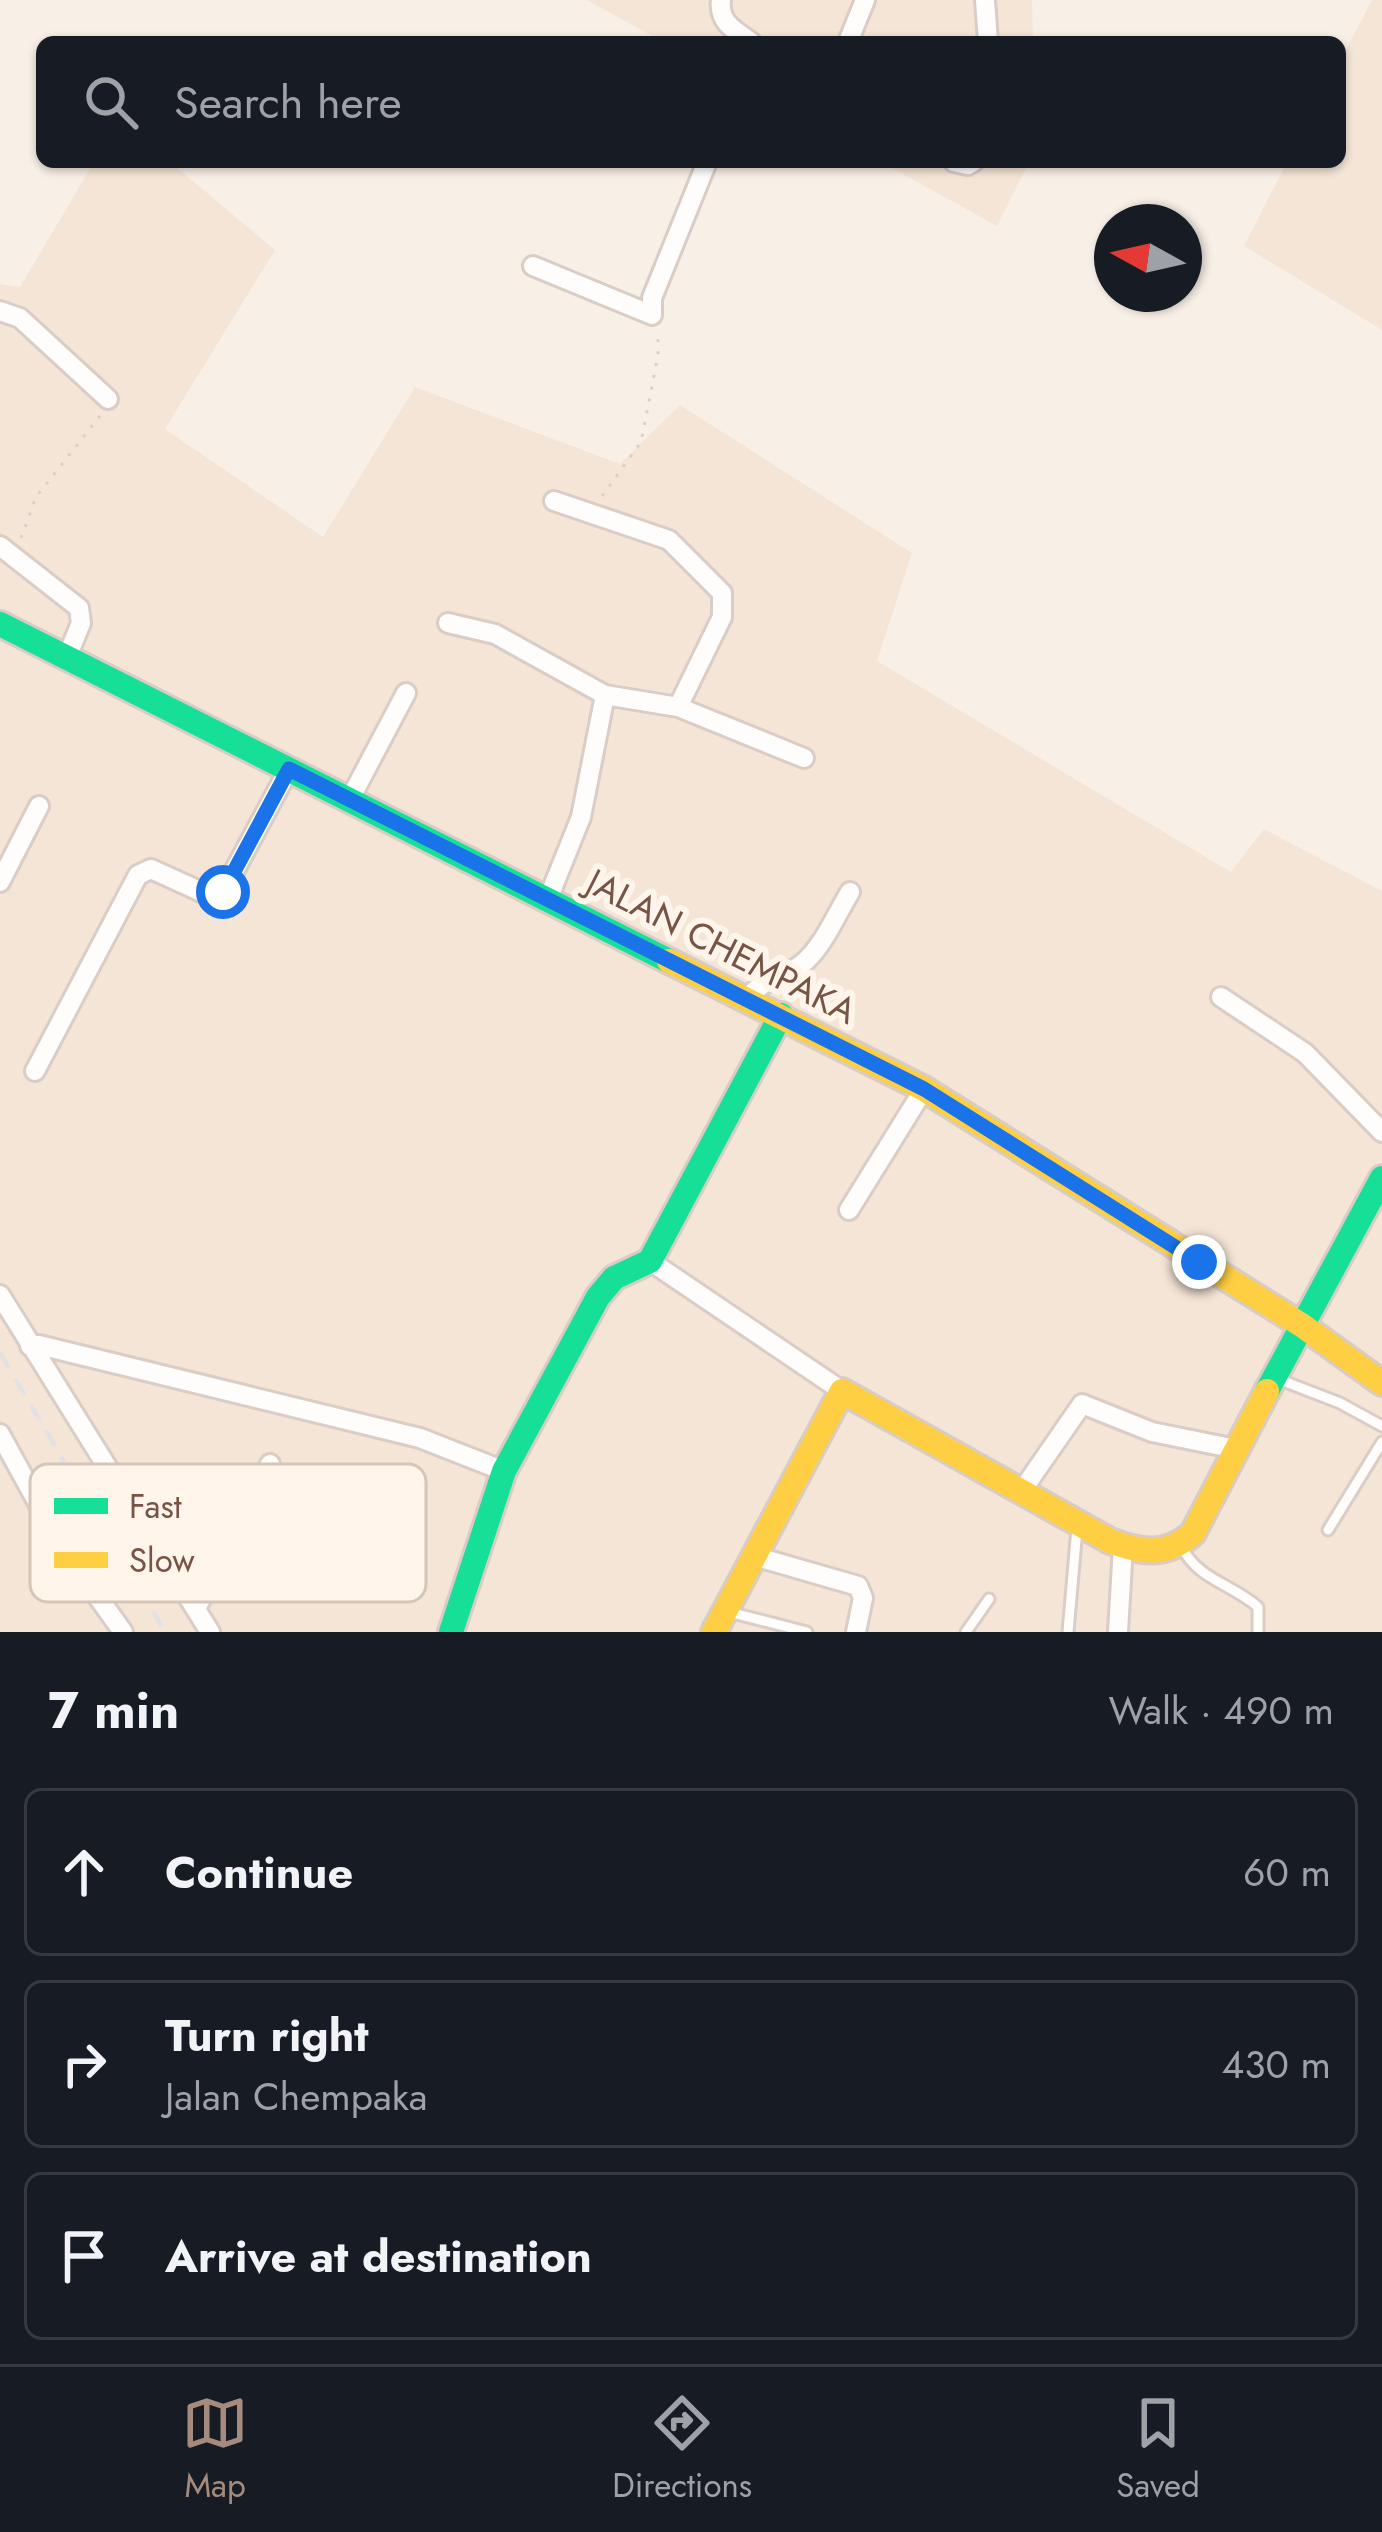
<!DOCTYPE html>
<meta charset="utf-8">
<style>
:root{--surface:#171b24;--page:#20242c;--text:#f1f3f6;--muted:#9ea1a6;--line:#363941;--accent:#a58b7e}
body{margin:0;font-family:Jost,sans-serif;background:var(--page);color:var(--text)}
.compass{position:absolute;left:1094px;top:204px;width:108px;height:108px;border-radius:50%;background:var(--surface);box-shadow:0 3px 9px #0004;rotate:278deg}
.stop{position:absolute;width:36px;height:36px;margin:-27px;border:9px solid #1a73e8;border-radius:50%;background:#fff}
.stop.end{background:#1a73e8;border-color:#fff;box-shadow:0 3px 12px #0008}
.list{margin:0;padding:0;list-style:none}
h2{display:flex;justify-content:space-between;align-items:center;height:156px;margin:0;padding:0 48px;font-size:51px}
h2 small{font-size:39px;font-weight:400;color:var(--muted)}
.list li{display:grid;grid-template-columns:78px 1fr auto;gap:36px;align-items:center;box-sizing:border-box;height:168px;margin:0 24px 24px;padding:0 24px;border:3px solid var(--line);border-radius:18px}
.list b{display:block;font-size:45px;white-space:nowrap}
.list p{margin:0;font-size:39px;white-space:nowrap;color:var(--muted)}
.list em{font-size:39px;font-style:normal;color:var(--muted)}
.icon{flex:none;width:66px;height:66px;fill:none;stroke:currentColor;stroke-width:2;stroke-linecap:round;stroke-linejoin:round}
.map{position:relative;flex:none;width:1382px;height:1632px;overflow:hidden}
.search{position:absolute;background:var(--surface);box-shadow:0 3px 9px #0004;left:36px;right:36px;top:36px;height:132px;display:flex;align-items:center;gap:30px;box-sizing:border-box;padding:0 42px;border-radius:18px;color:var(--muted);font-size:45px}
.sheet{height:732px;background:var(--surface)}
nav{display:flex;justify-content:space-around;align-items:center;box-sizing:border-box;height:168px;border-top:3px solid var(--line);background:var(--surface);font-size:33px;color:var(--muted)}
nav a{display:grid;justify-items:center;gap:6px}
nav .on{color:var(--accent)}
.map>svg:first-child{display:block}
.residential{fill:#f4e5d7}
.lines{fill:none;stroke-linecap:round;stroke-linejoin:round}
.lane-casing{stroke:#d9cdc5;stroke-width:15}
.street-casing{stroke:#d9cdc5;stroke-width:24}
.fast-casing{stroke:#d9ccc4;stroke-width:30}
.slow-casing{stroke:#d9ccc4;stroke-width:30}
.path{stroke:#dad0cb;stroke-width:3;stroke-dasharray:3 9;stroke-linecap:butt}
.lane{stroke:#fefdfb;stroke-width:9}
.street{stroke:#fefdfb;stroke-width:18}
.fast{stroke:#16e098;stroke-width:24}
.slow{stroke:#ffcf43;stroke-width:24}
.rail{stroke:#e4e1e4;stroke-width:4.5;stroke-dasharray:18 12;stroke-linecap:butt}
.route{stroke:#1a73e8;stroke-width:15}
.labels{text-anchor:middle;stroke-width:12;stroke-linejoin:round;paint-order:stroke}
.street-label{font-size:36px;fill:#785446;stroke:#fff5ea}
.key{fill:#fff5ea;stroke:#d6c5b9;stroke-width:3}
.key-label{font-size:33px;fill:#785446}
</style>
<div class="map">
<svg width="1382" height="1632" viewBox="0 0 1382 1632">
<rect width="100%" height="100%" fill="#f8f0e7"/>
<!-- residential -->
<path class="residential" d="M587 0H1032L1033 42H663Z
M1372 0H1382V330L1244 246 1287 162H1340V61Z
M94 162H170L275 250 165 429 323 537 415 387 620 464 680 405 912 553 877 661 1231 872 1264 829 1382 891V1632H0V284L20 287Z
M881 162H1029L997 226Z"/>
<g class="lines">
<defs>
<path id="lane" d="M1278 1379 1340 1403 1382 1426
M1328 1530 1382 1442
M1181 1546C1199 1581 1231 1583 1258 1607V1632
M725 1611 807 1632
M966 1632 989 1599
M1068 1632 1077 1528"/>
<path id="street" d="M721 0C718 22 734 30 751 42
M985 0 988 42
M848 42 865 0
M954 162 968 165 973 162
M533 266 652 315V298L707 162
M0 311 20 318 108 399
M554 501 669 540 722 593V617L678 707
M0 546 79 608 81 623 67 657
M448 623 495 634 605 695 678 707 804 758
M350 799 406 693
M0 882 39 806
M548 899 581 817 605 695
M1221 997 1305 1053 1382 1132
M748 999C760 979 784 979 802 964 823 947 836 915 850 892
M35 1071 138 875 151 869 206 894 223 892 289 769
M849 1210 924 1089
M650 1261 842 1391
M0 1295 210 1632
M30 1346 39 1345 420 1438 504 1471
M0 1434 62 1547 123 1632
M1021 1492 1082 1404 1152 1432 1236 1449
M754 1556 858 1586 863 1598 856 1632
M196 1609 270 1464
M1118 1632 1123 1546"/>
<path id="fast" d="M0 624 669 961
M1267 1391 1382 1178
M451 1632 504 1471 598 1297 614 1278 650 1261 781 1015"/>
<path id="slow" d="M669 961 924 1089 1303 1326 1382 1383
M714 1632 842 1391 1110 1541C1141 1553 1167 1557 1193 1533L1267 1391"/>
</defs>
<!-- lane casing -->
<use href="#lane" class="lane-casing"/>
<!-- street casing -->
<use href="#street" class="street-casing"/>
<!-- fast casing -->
<use href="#fast" class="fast-casing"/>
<!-- slow casing -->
<use href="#slow" class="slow-casing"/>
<!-- path -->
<path class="path" d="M602 496 641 442 658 355V334
M21 538 36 497 103 412"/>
<!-- lane -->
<use href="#lane" class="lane"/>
<!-- street -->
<use href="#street" class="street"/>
<!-- fast -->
<use href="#fast" class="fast"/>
<!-- slow -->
<use href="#slow" class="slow"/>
<!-- rail -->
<path class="rail" d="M0 1353 165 1632"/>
</g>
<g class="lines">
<!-- route -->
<path class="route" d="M223 892 289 769 924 1089 1199 1262"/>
</g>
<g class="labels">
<!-- street labels -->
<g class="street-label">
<text transform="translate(722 946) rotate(27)" y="13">JALAN CHEMPAKA</text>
</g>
</g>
<!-- legend -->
<rect x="30" y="1464" width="396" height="138" rx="18" class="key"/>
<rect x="54" y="1498" width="54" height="16" fill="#16e098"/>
<rect x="54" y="1552" width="54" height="16" fill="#ffcf43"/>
<g class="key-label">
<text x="129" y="1518">Fast</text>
<text x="129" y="1572">Slow</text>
</g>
</svg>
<svg class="compass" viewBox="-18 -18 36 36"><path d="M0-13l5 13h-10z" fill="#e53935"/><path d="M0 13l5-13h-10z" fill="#9ea1a6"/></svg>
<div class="stop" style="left:223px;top:892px"></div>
<div class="stop end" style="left:1199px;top:1262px"></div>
<div class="search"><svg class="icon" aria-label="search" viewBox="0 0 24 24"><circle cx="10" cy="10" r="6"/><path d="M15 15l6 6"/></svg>Search here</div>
</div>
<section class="sheet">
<h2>7 min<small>Walk · 490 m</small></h2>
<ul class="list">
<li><svg class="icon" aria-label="ahead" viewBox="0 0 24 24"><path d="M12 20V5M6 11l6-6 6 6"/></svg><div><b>Continue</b></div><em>60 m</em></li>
<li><svg class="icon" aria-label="right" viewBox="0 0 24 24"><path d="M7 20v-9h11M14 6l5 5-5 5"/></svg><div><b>Turn right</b><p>Jalan Chempaka</p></div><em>430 m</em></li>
<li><svg class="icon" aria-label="arrive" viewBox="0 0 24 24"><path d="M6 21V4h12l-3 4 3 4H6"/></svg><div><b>Arrive at destination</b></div></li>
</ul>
</section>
<nav>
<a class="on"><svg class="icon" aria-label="map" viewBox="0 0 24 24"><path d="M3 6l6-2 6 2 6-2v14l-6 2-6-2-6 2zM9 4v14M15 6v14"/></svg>Map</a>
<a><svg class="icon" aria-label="directions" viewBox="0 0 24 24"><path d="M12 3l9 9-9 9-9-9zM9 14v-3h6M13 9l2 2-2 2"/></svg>Directions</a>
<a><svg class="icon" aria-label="saved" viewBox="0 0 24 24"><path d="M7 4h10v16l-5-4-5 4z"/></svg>Saved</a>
</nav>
